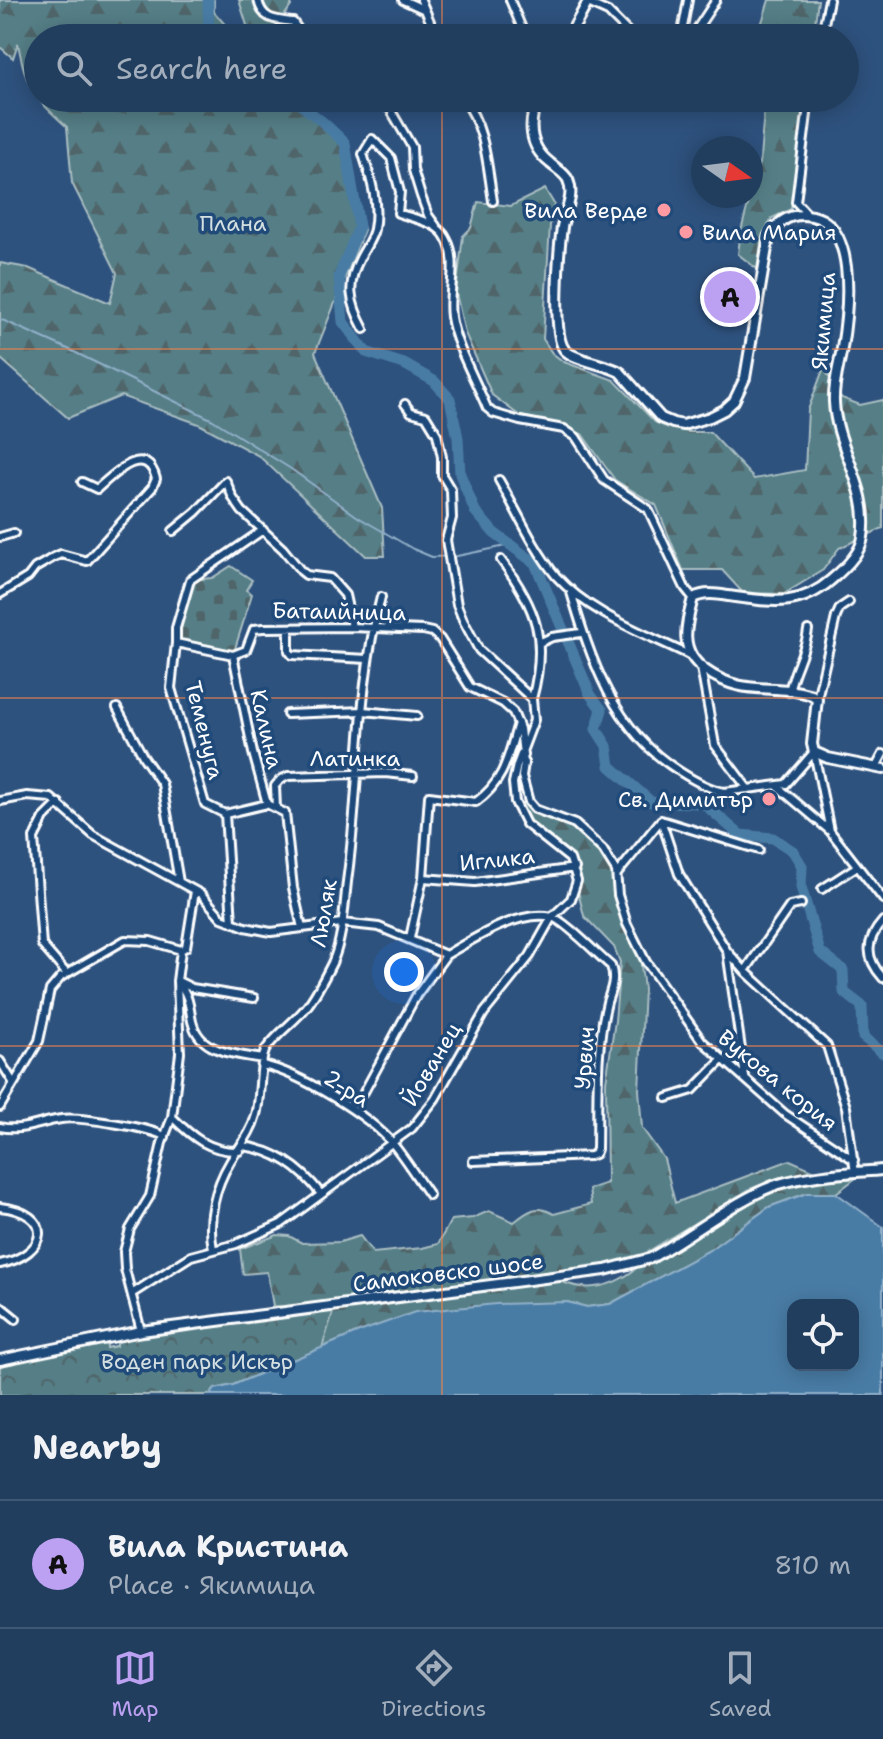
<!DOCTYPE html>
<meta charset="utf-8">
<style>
:root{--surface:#223e5e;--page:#2a4564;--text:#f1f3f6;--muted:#a2aebc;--line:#3f5773;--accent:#bca0f2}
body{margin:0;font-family:"Shantell Sans",sans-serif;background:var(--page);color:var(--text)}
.controls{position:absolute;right:24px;bottom:24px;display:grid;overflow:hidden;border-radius:16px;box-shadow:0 4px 20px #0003}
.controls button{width:72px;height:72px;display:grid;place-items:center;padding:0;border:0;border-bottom:2px solid var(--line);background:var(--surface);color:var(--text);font:40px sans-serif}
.compass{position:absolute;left:691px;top:136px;width:72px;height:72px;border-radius:50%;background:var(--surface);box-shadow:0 4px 20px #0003;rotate:104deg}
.you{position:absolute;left:404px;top:972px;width:28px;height:28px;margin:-20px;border:6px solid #fff;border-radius:50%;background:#1a73e8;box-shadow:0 0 0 12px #1a73e833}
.badge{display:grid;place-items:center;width:52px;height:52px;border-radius:50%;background:var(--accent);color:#111;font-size:26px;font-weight:700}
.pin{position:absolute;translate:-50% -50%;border:4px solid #fff;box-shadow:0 2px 8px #0006}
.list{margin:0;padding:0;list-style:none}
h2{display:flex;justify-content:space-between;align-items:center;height:104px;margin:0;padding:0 32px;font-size:34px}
h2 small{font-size:26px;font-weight:400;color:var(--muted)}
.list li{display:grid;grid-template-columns:52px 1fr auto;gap:24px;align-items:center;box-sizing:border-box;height:128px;padding:0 32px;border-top:2px solid var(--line)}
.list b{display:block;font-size:30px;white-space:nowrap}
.list p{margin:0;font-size:26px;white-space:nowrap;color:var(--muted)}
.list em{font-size:26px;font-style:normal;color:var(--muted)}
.icon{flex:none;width:44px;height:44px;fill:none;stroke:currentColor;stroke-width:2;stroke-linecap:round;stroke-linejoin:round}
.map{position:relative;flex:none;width:883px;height:1395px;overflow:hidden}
.search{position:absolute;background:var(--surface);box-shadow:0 4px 20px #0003;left:24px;right:24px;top:24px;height:88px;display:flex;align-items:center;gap:20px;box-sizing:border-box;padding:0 28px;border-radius:44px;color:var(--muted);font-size:30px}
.sheet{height:232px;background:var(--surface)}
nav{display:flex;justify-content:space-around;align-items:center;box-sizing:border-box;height:112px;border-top:2px solid var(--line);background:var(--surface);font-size:22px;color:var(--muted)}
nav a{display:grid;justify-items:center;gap:4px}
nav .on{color:var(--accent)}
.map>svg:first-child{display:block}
.forest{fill:url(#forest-firs);stroke:#aabec2;stroke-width:2}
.cemetery{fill:url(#cemetery-stones);stroke:#aabec2;stroke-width:2}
.park{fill:url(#park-crowns);stroke:#aabec2;stroke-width:2}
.water{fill:#487ca5;stroke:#91b0c9;stroke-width:2;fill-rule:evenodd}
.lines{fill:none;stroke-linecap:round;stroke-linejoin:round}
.stream{stroke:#91b0c9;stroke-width:2}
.river{stroke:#487ca5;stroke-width:11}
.street-casing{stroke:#fff;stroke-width:12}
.secondary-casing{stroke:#fff;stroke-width:14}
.street{stroke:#1f4a7a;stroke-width:6}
.secondary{stroke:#1f4a7a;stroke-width:8}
.grid{fill:none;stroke:#ee8249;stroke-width:2;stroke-opacity:0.55}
.poi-dot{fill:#ff9aa2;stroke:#1f4a7a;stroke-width:3}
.labels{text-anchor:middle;stroke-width:7;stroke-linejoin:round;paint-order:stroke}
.poi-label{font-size:22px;fill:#fff;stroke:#1f4a7a;text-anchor:end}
.park-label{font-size:22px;fill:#d4dfe1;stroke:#1f4a7a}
.street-label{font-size:22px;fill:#fff;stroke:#1f4a7a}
</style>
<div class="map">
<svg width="883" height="1395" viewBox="0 0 883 1395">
<defs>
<pattern id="forest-firs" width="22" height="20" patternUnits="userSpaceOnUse" patternTransform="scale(2)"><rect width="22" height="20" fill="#547e86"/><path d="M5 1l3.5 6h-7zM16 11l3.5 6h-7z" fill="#506569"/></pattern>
<pattern id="cemetery-stones" width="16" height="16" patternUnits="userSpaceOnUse" patternTransform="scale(2)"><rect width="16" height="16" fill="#547e86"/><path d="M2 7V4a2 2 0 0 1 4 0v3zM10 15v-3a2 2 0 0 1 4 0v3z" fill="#506569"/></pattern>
<pattern id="park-crowns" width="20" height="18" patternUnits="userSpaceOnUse" patternTransform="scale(2)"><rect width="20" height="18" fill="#547e86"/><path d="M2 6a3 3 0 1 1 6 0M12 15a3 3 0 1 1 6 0" fill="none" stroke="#506569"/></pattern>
</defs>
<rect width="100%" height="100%" fill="#2e527e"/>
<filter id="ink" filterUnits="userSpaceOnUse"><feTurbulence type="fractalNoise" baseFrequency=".0125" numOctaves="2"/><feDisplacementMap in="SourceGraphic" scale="16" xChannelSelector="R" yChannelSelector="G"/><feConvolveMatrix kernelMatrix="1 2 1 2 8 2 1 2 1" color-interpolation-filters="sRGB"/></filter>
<g filter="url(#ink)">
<!-- forest -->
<path class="forest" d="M0 0H214V12L237 38H38V98H292L324 123 345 143 364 230 315 353 382 508 385 556H366L259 456 199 424 121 396 68 418 0 358V263L28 268 110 303 117 273 72 183 67 127C33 96 26 89 18 43L13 58 0 47Z
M239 0H292L291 6 268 38 250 35Z
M769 0H818L813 38H757Z
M765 98H806L791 209 772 218 762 236 757 269 738 254 741 231 760 159Z
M545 189 554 204 550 225 543 339 552 353 564 362 614 380 655 422 687 432H710L754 479 805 470 808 410 824 367 839 397 860 405 883 400V528L839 548 823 570 784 594 743 593 722 570H683L656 505 615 480 582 434 549 422 520 416 492 395 465 333 456 293 463 236 471 228 478 202 511 206Z
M516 803 529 804 575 826 603 851 616 871 618 896 640 957 644 989 639 1090 642 1128 664 1159 675 1203 790 1160 813 1170 801 1176 780 1177 750 1189 639 1257 584 1269 288 1307 273 1306 267 1272 243 1274 240 1249 277 1235 289 1236 302 1243 340 1242 360 1236 373 1253 422 1248 438 1244 451 1220 473 1218 489 1211 514 1222C529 1210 537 1204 554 1214L591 1204 589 1189 607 1183 606 1082 615 1021 620 962 614 947 584 916 570 859 521 812Z
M856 1178 836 1193H807L769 1207 708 1251 610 1304 587 1307 567 1302 359 1332 233 1385 215 1389 210 1395H0V1366L106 1343 107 1348 117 1346V1341L155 1334 558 1280C587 1294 614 1287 638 1267L767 1193 807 1182Z"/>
<!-- cemetery -->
<path class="cemetery" d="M231 566 252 580 246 590 252 594 233 655 176 643V628L190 580 212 578Z"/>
<!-- park -->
<path class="park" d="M334 1309 322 1348 233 1385 215 1389 210 1395H0V1366L106 1343 107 1348 117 1346V1341Z"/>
<!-- water -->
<path class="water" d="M807 1193H836L883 1227V1395H210L215 1389 233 1385 359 1332 415 1312 496 1304 567 1302 587 1307 610 1304 708 1251 769 1207ZM793 1305H853V1365H793Z"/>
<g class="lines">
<!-- stream -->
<path class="stream" d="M0 319 68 349 213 420 291 469 358 517 413 549 432 557 457 556 511 545"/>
<!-- river -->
<path class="river" d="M208 0 209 38
M292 98 324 123 345 143 359 227 339 276 343 322 366 352 404 364 434 381 450 399 458 438 460 474 475 511 494 533 535 563 590 694 602 710 596 729 607 746 610 766 651 802 703 803 740 835 773 838 793 851 802 866 801 887 820 952 843 970 844 992 862 1006 863 1037 883 1053"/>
<defs>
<path id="street" d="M258 0C262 20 275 20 293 22L304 38
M403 0 423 9
M421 0 437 38
M510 0 526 38
M588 3 608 12 634 38
M681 38 688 0
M691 38 716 0
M821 38 829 0
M372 98 390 109 412 147 413 170 421 196 428 215 436 226
M463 98C486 128 487 165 493 201
M809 216 796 202 809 98
M364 329C350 303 346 285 360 258 365 248 372 239 374 229 379 203 371 179 363 154L372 139 391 158 400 192 398 213C414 219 438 222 446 238 460 262 447 291 451 317 455 345 476 381 487 408L493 413 520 421 564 429 576 437 604 480 648 509 685 588 693 598
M499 480C517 511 533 548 556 576 590 614 644 633 689 655
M173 531 196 512 226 481 233 498 242 511 283 549 301 571 306 575 330 578 345 595 352 627
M0 537 14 533
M501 560C537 608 548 640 532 699
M570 589C591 660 613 730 679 771 693 780 708 789 724 792L786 784 814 752
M0 594 28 577 35 568 54 557 61 554 87 561 152 488 156 479C146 440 112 476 97 489L82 482
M289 628V651L292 655 368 659
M541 642 552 637 581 633
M176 643V628L190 580 263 530
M701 668 715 745 748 789
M789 692C793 670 806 651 808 630
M817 699 836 617 840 608 849 602
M117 708 144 758 162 784 179 882
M287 714 363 711 417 716
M814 752 830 831 883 899
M876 767 883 754
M777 786 830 831
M0 801 27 796 51 798 93 835 201 894 222 918 245 927 271 932 342 923 379 927 446 955C473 939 520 909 552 917 564 920 599 956 611 966 616 979 611 990 607 1002 595 1049 598 1101 597 1149L595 1154 590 1156 473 1161
M59 803 44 818 34 838 42 945 66 973
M276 808 275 786 280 780 288 776 385 773 413 776
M225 814 205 804 171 688 176 643 233 655
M661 820 679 874 727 951 745 971 827 1046 846 1107 855 1173
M617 874 661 820 759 850
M423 878 475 882 575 868
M822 889 856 867
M883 921C865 941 865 958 883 978
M232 922 225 814 267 804
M302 928 293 888 285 813 267 804 253 753 233 655 246 650 254 629 263 628 352 627 423 630 432 632 440 639 470 687 503 703 513 712 520 729 524 763 522 776 529 802 535 809 575 824 603 850 616 871 618 895 627 924 646 962 702 1041 785 1114 854 1160
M410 938 423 878 429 796 476 802C505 781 508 756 518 723
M727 951 745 1077
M745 971 790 906 801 904
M177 981C187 992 189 1002 191 1016 196 1053 232 1053 262 1059
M180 982 192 988 254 998
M0 1061 13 1082
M262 1065C298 1072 370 1116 393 1144 406 1160 417 1178 429 1195
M364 1092 416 996 446 955
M667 1098 693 1090 722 1060
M0 1107 39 1041 50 990 61 977 125 940 150 941 181 950
M172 1117C192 1137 210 1152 239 1151
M0 1127C23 1132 39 1122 61 1119 77 1116 155 1128 165 1137
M243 1146C276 1150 301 1168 321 1194
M0 1207C55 1213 49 1254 0 1264
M213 1249C207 1219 215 1187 230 1162 240 1145 251 1134 256 1115 261 1098 259 1061 266 1049 277 1033 296 1021 308 1005 317 993 325 977 332 963 344 937 344 902 348 874 360 782 357 687 381 597
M133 1293 191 1256 236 1244 281 1224 412 1128 435 1099 484 1013 530 956 552 917 571 899 577 881 570 859 526 824 515 802 513 783 517 765 534 720 532 699 479 650 463 620 457 605 446 540 452 518 451 490 442 475V457L437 434 426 416 411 412 405 404
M0 1306 16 1319
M141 1331 125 1269 124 1252 130 1229 150 1196 162 1143 172 1117 180 1053 177 981 181 950 186 947 195 891"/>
<path id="secondary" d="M568 38 589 0
M538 98C528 122 528 146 550 163 555 168 565 173 568 180 575 195 565 212 562 227 559 249 552 333 564 349 572 360 606 364 620 372L661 418 673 423 683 425 710 417 724 410 734 401 745 378 769 236C778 223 786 215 803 215 860 215 848 311 842 348 839 366 833 384 834 402 836 449 871 488 863 537 861 553 843 570 831 580 798 609 769 601 728 596 716 594 705 592 693 598 686 625 678 651 705 670 744 698 773 682 812 695L817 699 812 744 814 752 828 758 883 769
M0 1360 141 1331 605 1270 651 1258C689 1237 741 1196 779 1184 812 1174 849 1173 883 1170"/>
</defs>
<!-- street casing -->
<use href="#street" class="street-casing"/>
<!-- secondary casing -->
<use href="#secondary" class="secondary-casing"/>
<!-- street -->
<use href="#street" class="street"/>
<!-- secondary -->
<use href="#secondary" class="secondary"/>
</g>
</g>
<!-- grid -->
<path class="grid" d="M442 0V38M442 98V1395M0 349H883M0 698H883M0 1046H883"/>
<!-- markers -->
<g class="poi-dot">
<circle cx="664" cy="210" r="8"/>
<circle cx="686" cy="232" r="8"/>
<circle cx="769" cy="799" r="8"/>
</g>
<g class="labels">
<!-- poi labels -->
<g class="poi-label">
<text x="648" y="218">Вила Верде</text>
<text x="702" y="240" text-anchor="start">Вила Мария</text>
<text x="753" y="807">Св. Димитър</text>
</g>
<!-- park labels -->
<g class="park-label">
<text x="233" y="231">Плана</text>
<text x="197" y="1369">Воден парк Искър</text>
</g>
<!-- street labels -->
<g class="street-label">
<text transform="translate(823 321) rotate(-85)" y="8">Якимица</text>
<text transform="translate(339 611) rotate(1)" y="8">Батаийница</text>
<text transform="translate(267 729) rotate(77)" y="8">Калина</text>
<text transform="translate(205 730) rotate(76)" y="8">Теменуга</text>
<text x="355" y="766">Латинка</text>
<text transform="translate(497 859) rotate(-6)" y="8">Иглика</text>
<text transform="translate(323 913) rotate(-80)" y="8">Люляк</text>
<text transform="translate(584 1058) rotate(-86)" y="8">Урвич</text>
<text transform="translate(431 1064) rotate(-59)" y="8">Йованец</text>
<text transform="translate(778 1080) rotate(39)" y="8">Вукова кория</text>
<text transform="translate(347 1088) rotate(33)" y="8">2-ра</text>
<text transform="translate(448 1272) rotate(-7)" y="8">Самоковско шосе</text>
</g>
</g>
</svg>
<div class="controls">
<button><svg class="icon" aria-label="locate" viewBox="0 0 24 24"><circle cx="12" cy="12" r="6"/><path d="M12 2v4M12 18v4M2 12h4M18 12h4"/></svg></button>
</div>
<svg class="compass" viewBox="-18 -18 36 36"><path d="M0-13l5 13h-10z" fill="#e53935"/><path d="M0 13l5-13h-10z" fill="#a2aebc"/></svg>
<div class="you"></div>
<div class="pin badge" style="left:730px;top:297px">A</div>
<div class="search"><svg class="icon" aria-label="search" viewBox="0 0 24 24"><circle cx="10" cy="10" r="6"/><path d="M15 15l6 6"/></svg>Search here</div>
</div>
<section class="sheet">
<h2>Nearby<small></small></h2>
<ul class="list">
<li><span class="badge">A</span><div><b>Вила Кристина</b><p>Place · Якимица</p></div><em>810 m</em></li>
</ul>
</section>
<nav>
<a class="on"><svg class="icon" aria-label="map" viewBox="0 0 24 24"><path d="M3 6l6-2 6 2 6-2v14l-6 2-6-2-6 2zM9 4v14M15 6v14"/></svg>Map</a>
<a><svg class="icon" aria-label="directions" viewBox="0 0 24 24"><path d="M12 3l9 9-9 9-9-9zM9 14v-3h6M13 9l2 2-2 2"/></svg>Directions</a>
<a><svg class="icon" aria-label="saved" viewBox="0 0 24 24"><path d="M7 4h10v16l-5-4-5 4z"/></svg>Saved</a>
</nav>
